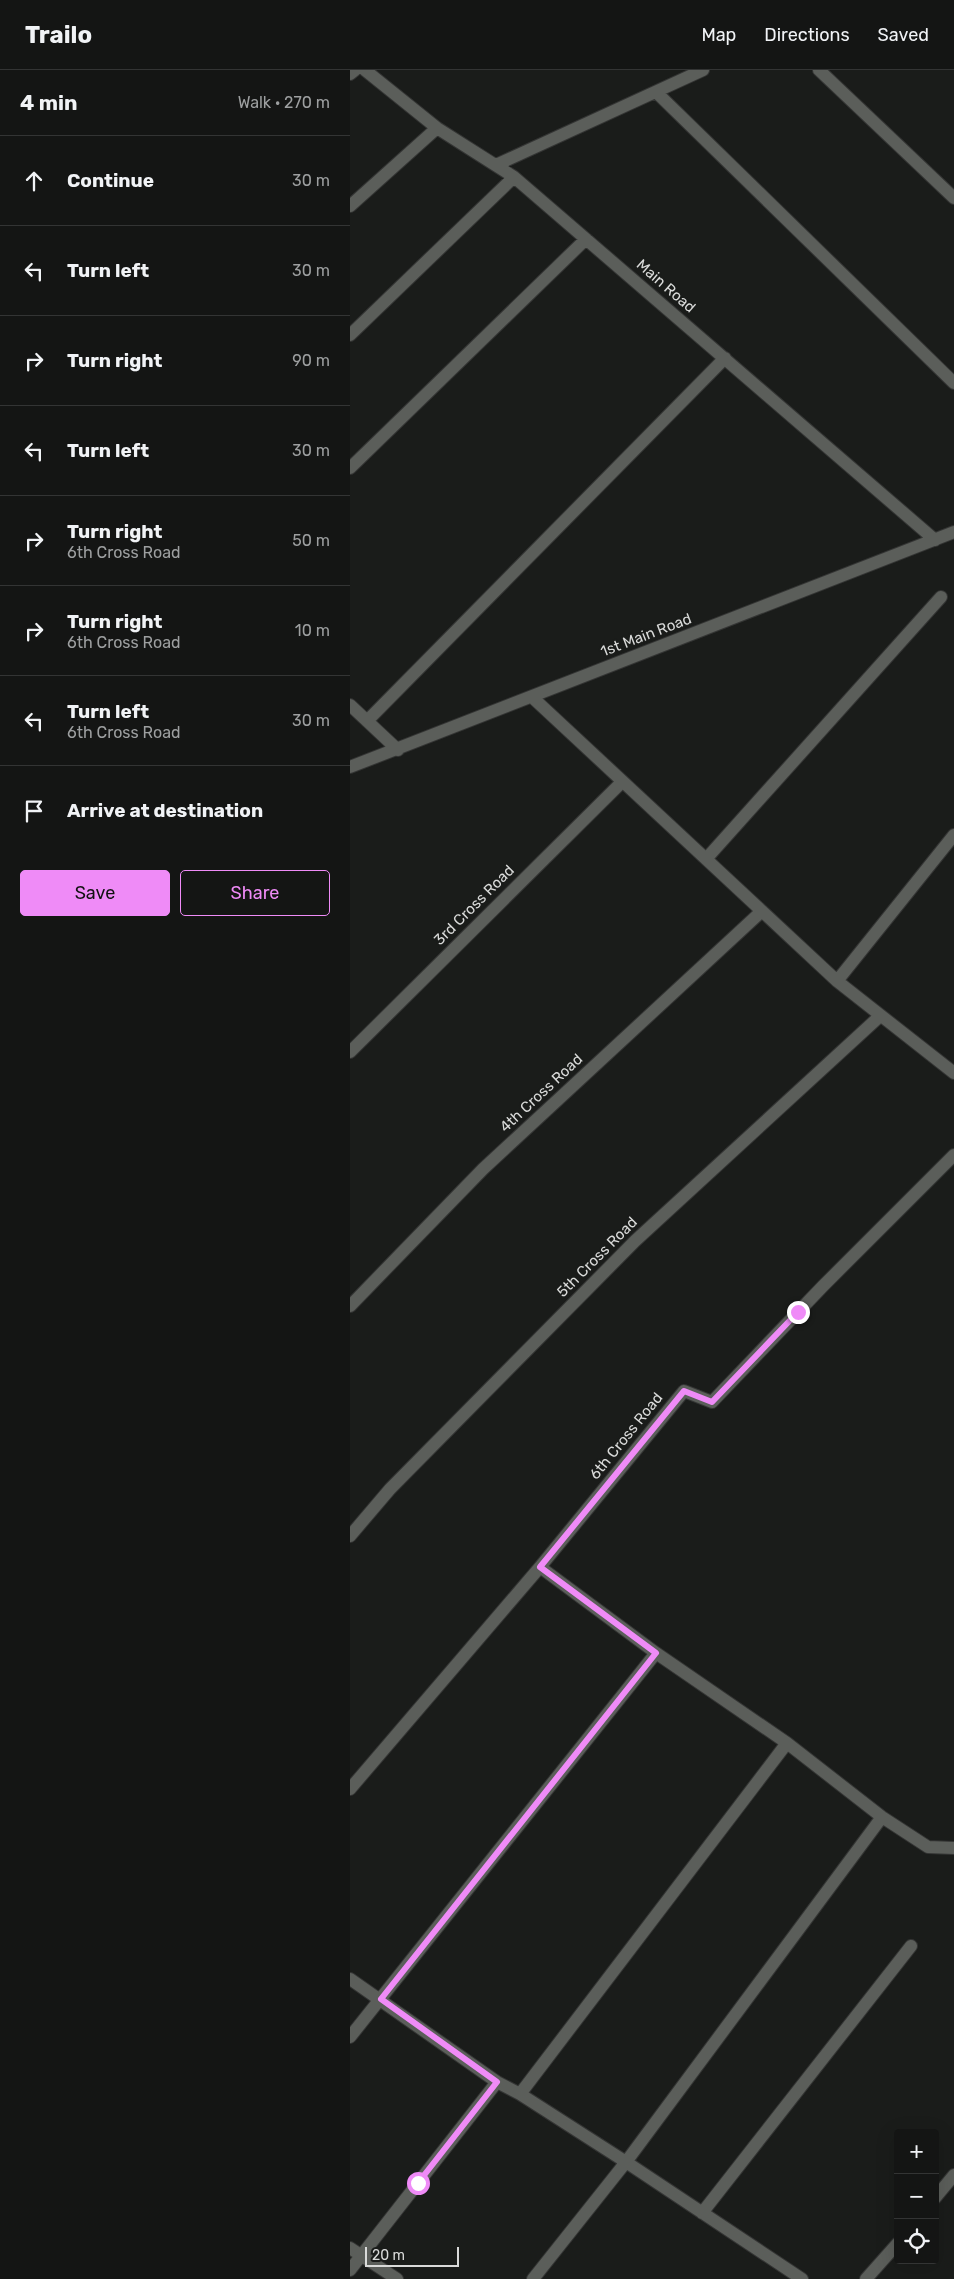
<!DOCTYPE html>
<meta charset="utf-8">
<style>
:root{--surface:#141514;--page:#1d1e1d;--text:#f1f3f6;--muted:#9d9fa0;--line:#333434;--accent:#ef8bf7}
body{margin:0;font-family:Rubik,sans-serif;background:var(--page);color:var(--text)}
.controls{position:absolute;right:15px;bottom:15px;display:grid;overflow:hidden;border-radius:5px;box-shadow:0 5px 20px #0002}
.controls button{width:45px;height:45px;display:grid;place-items:center;padding:0;border:0;border-bottom:1px solid var(--line);background:var(--surface);color:var(--text);font:25px sans-serif}
.scale{position:absolute;left:15px;bottom:12px;width:94px;box-sizing:border-box;padding-left:5px;border:2px solid #d9dad9;border-top:0;font-size:14px;line-height:18px;white-space:nowrap;color:#d9dad9;-webkit-text-stroke:4px #1a1c1a;paint-order:stroke}
.stop{position:absolute;width:15px;height:15px;margin:-11px;border:4px solid #ef8bf7;border-radius:50%;background:#fff}
.stop.end{background:#ef8bf7;border-color:#fff;box-shadow:0 1px 5px #0008}
.list{margin:0;padding:0;list-style:none}
h2{display:flex;justify-content:space-between;align-items:center;height:65px;margin:0;padding:0 20px;font-size:21px}
h2 small{font-size:16px;font-weight:400;color:var(--muted)}
.list li{display:grid;grid-template-columns:32px 1fr auto;gap:15px;align-items:center;box-sizing:border-box;height:90px;padding:0 20px;border-top:1px solid var(--line)}
.list b{display:block;font-size:19px;white-space:nowrap}
.list p{margin:0;font-size:16px;white-space:nowrap;color:var(--muted)}
.list em{font-size:16px;font-style:normal;color:var(--muted)}
.actions{display:flex;gap:10px;padding:15px 20px}
.actions a{flex:1;padding:11px 0;border:1px solid var(--accent);border-radius:5px;text-align:center;font-size:18px;color:var(--accent)}
.actions .main{background:var(--accent);color:#111}
.icon{flex:none;width:28px;height:28px;fill:none;stroke:currentColor;stroke-width:2;stroke-linecap:round;stroke-linejoin:round}
.map{position:relative;flex:none;width:604px;height:2209px;overflow:hidden}
header{display:flex;align-items:center;gap:30px;box-sizing:border-box;height:70px;padding:0 25px;background:var(--surface);border-bottom:1px solid var(--line)}
header strong{font-size:24px}
nav{display:flex;gap:28px;margin-inline-start:auto;font-size:18px}
main{display:flex}
aside{flex:1;background:var(--surface)}
.map>svg:first-child{display:block}
.lines{fill:none;stroke-linecap:round;stroke-linejoin:round}
.minor-casing{stroke:#343534;stroke-width:14}
.minor{stroke:#5b5e5a;stroke-width:12}
.route{stroke:#ef8bf7;stroke-width:6}
.labels{text-anchor:middle;stroke-width:4;stroke-linejoin:round;paint-order:stroke}
.street-label{font-size:15px;fill:#d9dad9;stroke:#1a1c1a}
</style>
<header>
<strong>Trailo</strong>
<nav><a>Map</a><a>Directions</a><a>Saved</a></nav>
</header>
<main>
<aside>
<h2>4 min<small>Walk · 270 m</small></h2>
<ul class="list">
<li><svg class="icon" aria-label="ahead" viewBox="0 0 24 24"><path d="M12 20V5M6 11l6-6 6 6"/></svg><div><b>Continue</b></div><em>30 m</em></li>
<li><svg class="icon" aria-label="left" viewBox="0 0 24 24"><path d="M17 20v-9H6M10 6l-5 5 5 5"/></svg><div><b>Turn left</b></div><em>30 m</em></li>
<li><svg class="icon" aria-label="right" viewBox="0 0 24 24"><path d="M7 20v-9h11M14 6l5 5-5 5"/></svg><div><b>Turn right</b></div><em>90 m</em></li>
<li><svg class="icon" aria-label="left" viewBox="0 0 24 24"><path d="M17 20v-9H6M10 6l-5 5 5 5"/></svg><div><b>Turn left</b></div><em>30 m</em></li>
<li><svg class="icon" aria-label="right" viewBox="0 0 24 24"><path d="M7 20v-9h11M14 6l5 5-5 5"/></svg><div><b>Turn right</b><p>6th Cross Road</p></div><em>50 m</em></li>
<li><svg class="icon" aria-label="right" viewBox="0 0 24 24"><path d="M7 20v-9h11M14 6l5 5-5 5"/></svg><div><b>Turn right</b><p>6th Cross Road</p></div><em>10 m</em></li>
<li><svg class="icon" aria-label="left" viewBox="0 0 24 24"><path d="M17 20v-9H6M10 6l-5 5 5 5"/></svg><div><b>Turn left</b><p>6th Cross Road</p></div><em>30 m</em></li>
<li><svg class="icon" aria-label="arrive" viewBox="0 0 24 24"><path d="M6 21V4h12l-3 4 3 4H6"/></svg><div><b>Arrive at destination</b></div></li>
</ul>
<div class="actions"><a class="main">Save</a><a>Share</a></div>
</aside>
<div class="map">
<svg width="604" height="2209" viewBox="0 0 604 2209">
<rect width="100%" height="100%" fill="#1a1c1a"/>
<g class="lines">
<defs>
<path id="minor" d="M15 0 87 58 164 107 585 470
M469 0 604 128
M0 4 5 0
M306 22 604 313
M146 95 353 0
M0 136 87 58
M0 265 164 107
M0 398 236 169
M182 627 487 911 604 1003
M0 635 48 680
M17 651 375 288
M0 697 604 462
M356 789 591 527
M487 911 604 765
M0 982 272 712
M0 1236 133 1099 412 841
M0 1466 40 1419 285 1171 530 946
M190 1497 306 1583 437 1673 532 1747 578 1777 604 1778
M0 1719 190 1497 334 1321 362 1332 473 1216 604 1085
M0 1909 147 2012 170 2024 276 2092 452 2209
M0 1967 306 1583
M170 2024 437 1673
M585 2128 604 2105
M352 2143 561 1876
M0 2178 47 2209
M0 2200 147 2012
M183 2209 276 2092 532 1747
M516 2209 548 2173"/>
</defs>
<!-- minor casing -->
<use href="#minor" class="minor-casing"/>
<!-- minor -->
<use href="#minor" class="minor"/>
</g>
<g class="lines">
<!-- route -->
<path class="route" d="M68 2113 147 2012 31 1929 306 1583 190 1497 334 1321 362 1332 448 1242"/>
</g>
<g class="labels">
<!-- street labels -->
<g class="street-label">
<text transform="translate(316 216) rotate(41)" y="5">Main Road</text>
<text transform="translate(296 565) rotate(-21)" y="5">1st Main Road</text>
<text transform="translate(124 835) rotate(-45)" y="5">3rd Cross Road</text>
<text transform="translate(191 1023) rotate(-43)" y="5">4th Cross Road</text>
<text transform="translate(247 1187) rotate(-45)" y="5">5th Cross Road</text>
<text transform="translate(276 1366) rotate(-51)" y="5">6th Cross Road</text>
</g>
</g>
</svg>
<div class="controls">
<button>+</button>
<button>−</button>
<button><svg class="icon" aria-label="locate" viewBox="0 0 24 24"><circle cx="12" cy="12" r="6"/><path d="M12 2v4M12 18v4M2 12h4M18 12h4"/></svg></button>
</div>
<div class="scale">20 m</div>
<div class="stop" style="left:68px;top:2113px"></div>
<div class="stop end" style="left:448px;top:1242px"></div>
</div>
</main>
